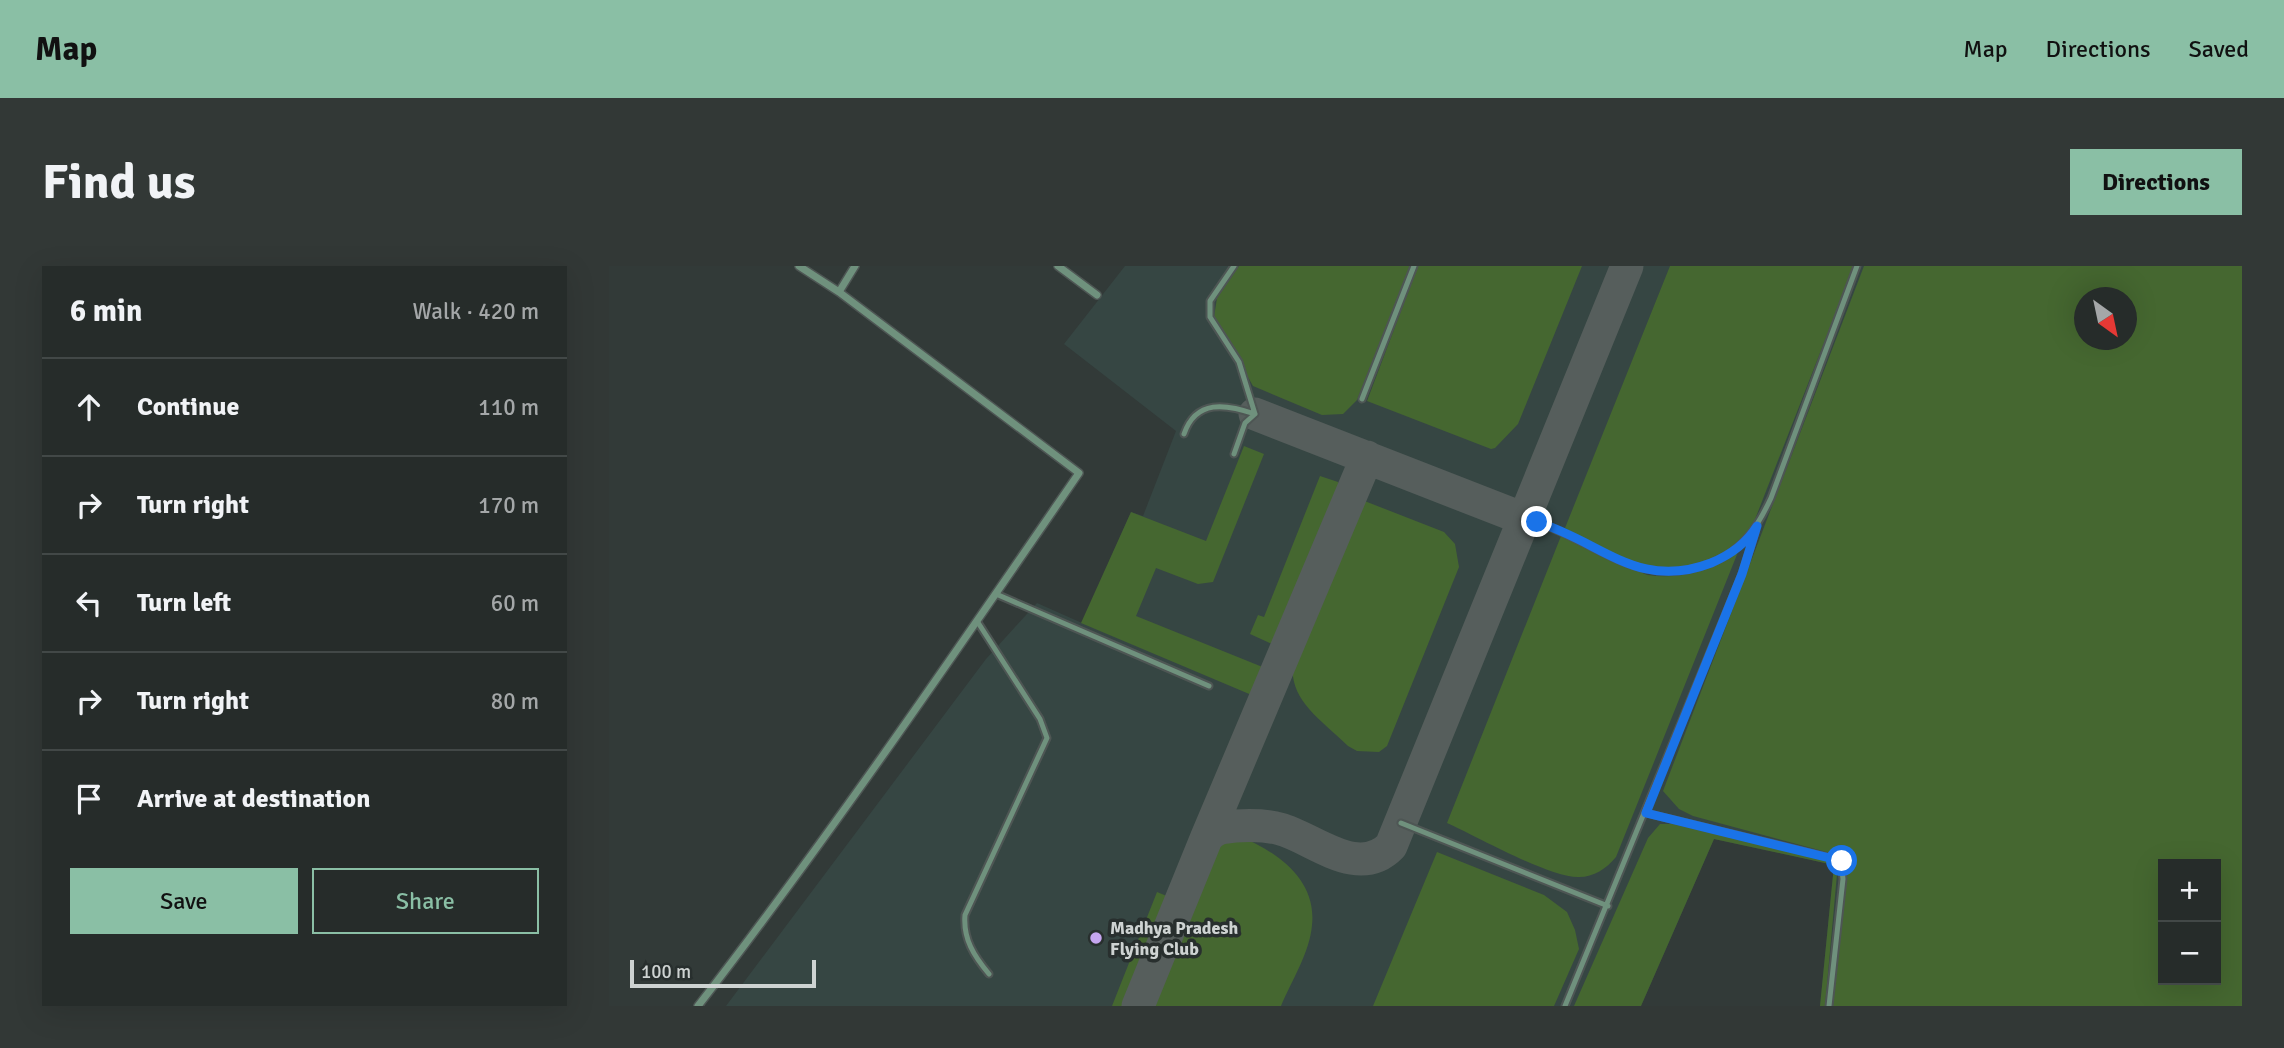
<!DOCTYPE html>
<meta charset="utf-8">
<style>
:root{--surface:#262c2a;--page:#323836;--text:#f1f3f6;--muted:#a4a7a8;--line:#424847;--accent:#8abfa5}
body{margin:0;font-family:Signika,sans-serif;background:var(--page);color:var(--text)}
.controls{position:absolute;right:21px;bottom:21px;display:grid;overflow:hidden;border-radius:0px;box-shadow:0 7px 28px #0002}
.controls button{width:63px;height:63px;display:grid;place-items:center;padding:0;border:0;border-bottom:2px solid var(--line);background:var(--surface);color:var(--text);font:35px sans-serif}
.compass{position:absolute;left:1465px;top:21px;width:63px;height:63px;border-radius:50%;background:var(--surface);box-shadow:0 7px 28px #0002;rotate:147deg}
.scale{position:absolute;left:21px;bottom:18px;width:186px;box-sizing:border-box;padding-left:7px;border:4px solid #ced3d2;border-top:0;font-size:19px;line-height:24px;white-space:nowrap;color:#ced3d2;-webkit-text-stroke:5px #282f2e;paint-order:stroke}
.stop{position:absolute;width:21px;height:21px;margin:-16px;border:5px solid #1a73e8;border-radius:50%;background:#fff}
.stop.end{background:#1a73e8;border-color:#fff;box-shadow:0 2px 7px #0008}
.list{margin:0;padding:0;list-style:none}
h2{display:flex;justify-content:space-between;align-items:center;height:91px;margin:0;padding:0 28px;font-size:30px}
h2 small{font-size:23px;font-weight:400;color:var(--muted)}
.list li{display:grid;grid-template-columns:46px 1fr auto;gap:21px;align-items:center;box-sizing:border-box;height:98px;padding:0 28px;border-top:2px solid var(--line)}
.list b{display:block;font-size:26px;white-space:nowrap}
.list em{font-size:23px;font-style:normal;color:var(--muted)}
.actions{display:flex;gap:14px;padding:21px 28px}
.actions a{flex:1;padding:16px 0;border:2px solid var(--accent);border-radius:0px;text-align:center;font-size:24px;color:var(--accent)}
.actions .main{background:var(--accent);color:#111}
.icon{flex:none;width:38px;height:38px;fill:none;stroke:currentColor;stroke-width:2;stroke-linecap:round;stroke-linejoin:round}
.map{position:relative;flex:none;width:1633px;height:740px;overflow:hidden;border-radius:0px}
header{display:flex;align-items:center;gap:42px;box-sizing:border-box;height:98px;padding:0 35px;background:var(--accent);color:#111}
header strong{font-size:33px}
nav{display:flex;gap:38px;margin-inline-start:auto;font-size:24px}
.intro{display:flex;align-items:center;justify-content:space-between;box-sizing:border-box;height:168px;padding:0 42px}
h1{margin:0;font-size:49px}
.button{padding:18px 32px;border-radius:0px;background:var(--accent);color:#111;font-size:24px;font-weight:700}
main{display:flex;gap:42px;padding:0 42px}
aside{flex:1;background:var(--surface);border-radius:0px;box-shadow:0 7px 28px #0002}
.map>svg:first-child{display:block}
.built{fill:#364643;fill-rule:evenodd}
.grass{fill:#456730;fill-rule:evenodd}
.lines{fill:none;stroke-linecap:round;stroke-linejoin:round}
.taxiway{stroke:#565e5c;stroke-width:33}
.lane-casing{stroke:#4e5654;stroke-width:9}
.street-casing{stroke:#4e5654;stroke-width:10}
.lane{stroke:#6f917d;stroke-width:5}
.street{stroke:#6f917d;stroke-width:7}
.route{stroke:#1a73e8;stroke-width:9}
.poi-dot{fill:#c6a6f0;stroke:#282f2e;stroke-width:2.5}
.labels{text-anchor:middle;stroke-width:7;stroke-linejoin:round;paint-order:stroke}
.poi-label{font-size:18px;font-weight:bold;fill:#ced3d2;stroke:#282f2e;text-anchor:start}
</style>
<header>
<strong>Map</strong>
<nav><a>Map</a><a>Directions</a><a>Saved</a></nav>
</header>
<div class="intro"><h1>Find us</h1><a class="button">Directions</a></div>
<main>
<aside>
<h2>6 min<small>Walk · 420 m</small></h2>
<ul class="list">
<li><svg class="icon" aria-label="ahead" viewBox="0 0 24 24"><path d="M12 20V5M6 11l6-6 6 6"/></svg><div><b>Continue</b></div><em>110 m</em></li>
<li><svg class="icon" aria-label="right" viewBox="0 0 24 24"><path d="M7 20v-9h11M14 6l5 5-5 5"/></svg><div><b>Turn right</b></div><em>170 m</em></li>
<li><svg class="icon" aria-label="left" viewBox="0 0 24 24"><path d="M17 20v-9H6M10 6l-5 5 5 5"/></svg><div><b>Turn left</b></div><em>60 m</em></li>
<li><svg class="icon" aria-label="right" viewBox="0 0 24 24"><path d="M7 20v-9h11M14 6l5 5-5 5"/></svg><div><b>Turn right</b></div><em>80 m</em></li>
<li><svg class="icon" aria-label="arrive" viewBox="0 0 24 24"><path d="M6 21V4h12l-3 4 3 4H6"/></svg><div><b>Arrive at destination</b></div></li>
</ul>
<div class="actions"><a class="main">Save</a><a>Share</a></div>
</aside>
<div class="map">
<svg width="1633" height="740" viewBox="0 0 1633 740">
<rect width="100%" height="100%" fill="#323a38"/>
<!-- built -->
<path class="built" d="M516 0H1633V740H1211L1225 599 1105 573 1032 740H117L377 393 428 337 473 357 522 246 534 250 567 165 455 78ZM1476 32H1518V74H1476ZM1554 598H1607V714H1554Z"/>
<!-- grass -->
<path class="grass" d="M630 0H801L748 134 734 148 713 149 644 120 605 51 608 32Z
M809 0H973L909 158 886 182 882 183 758 135Z
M1061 0H1245L1143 261C1131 278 1116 289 1097 296 1045 316 1001 286 956 262Z
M1255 0H1633V740H1224L1238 598 1236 591 1084 550 1070 543 1054 525ZM1476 32H1518V74H1476ZM1554 598H1607V714H1554Z
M635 180 655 188 604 316 589 318 547 302 527 350 656 402 645 430 472 357 522 246 597 275Z
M711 210 729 216 732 226 672 382 641 368 649 349 655 351Z
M753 234 835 266 846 278 850 301 778 480 770 486 748 485 739 480C705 447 671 429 688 378L749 237Z
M952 270 1038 309C1071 314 1101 305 1129 286L1007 591C997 603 985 611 970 611 941 612 867 570 838 557Z
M1051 558H1064L1229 597 1216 740H1211L1225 599 1105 573 1032 740H965L1039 572Z
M630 570C667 585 708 613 703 659 701 686 682 716 672 740H537L596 594 614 575Z
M828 586 935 629 958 646 966 664 970 683 945 740H764Z
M548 626 565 633 521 740H503Z"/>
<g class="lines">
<!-- taxiway -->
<path class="taxiway" d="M646 148 915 253
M597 573 758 191
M529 740 597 573C604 562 615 561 626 560 641 559 657 559 671 563 705 572 749 614 782 580L1018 0"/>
<defs>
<path id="lane" d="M625 0 601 35V51L630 96 646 148
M753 133 805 0
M575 168C587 133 617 138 646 148
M625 188 636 157 646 148
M915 253C986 270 1025 327 1102 297 1133 285 1148 262 1162 232L1248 0
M387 328 600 420
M368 355 431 453 438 472 356 649C354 673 365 690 380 708
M1037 547 1232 594 1234 613 1220 740
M792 557 999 640
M956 740 1133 308 1146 267"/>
<path id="street" d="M449 0 488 29
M230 26 246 0
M89 740C223 567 346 387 470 207L230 26 190 0"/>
</defs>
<!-- lane casing -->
<use href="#lane" class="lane-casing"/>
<!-- street casing -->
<use href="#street" class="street-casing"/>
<!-- lane -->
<use href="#lane" class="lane"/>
<!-- street -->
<use href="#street" class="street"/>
</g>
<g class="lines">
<!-- route -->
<path class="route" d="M928 256C993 276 1029 325 1102 297 1121 289 1137 278 1148 260L1133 308 1037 547 1233 595"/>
</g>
<!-- markers -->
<circle class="poi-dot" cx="487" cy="672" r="7"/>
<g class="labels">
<!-- poi labels -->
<g class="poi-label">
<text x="501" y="668">Madhya Pradesh<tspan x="501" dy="21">Flying Club</tspan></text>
</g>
</g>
</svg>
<div class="controls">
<button>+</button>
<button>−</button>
</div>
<svg class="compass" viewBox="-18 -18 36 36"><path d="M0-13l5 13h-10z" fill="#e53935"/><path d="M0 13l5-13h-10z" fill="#a4a7a8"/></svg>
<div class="scale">100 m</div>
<div class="stop" style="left:1233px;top:595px"></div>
<div class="stop end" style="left:928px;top:256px"></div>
</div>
</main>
